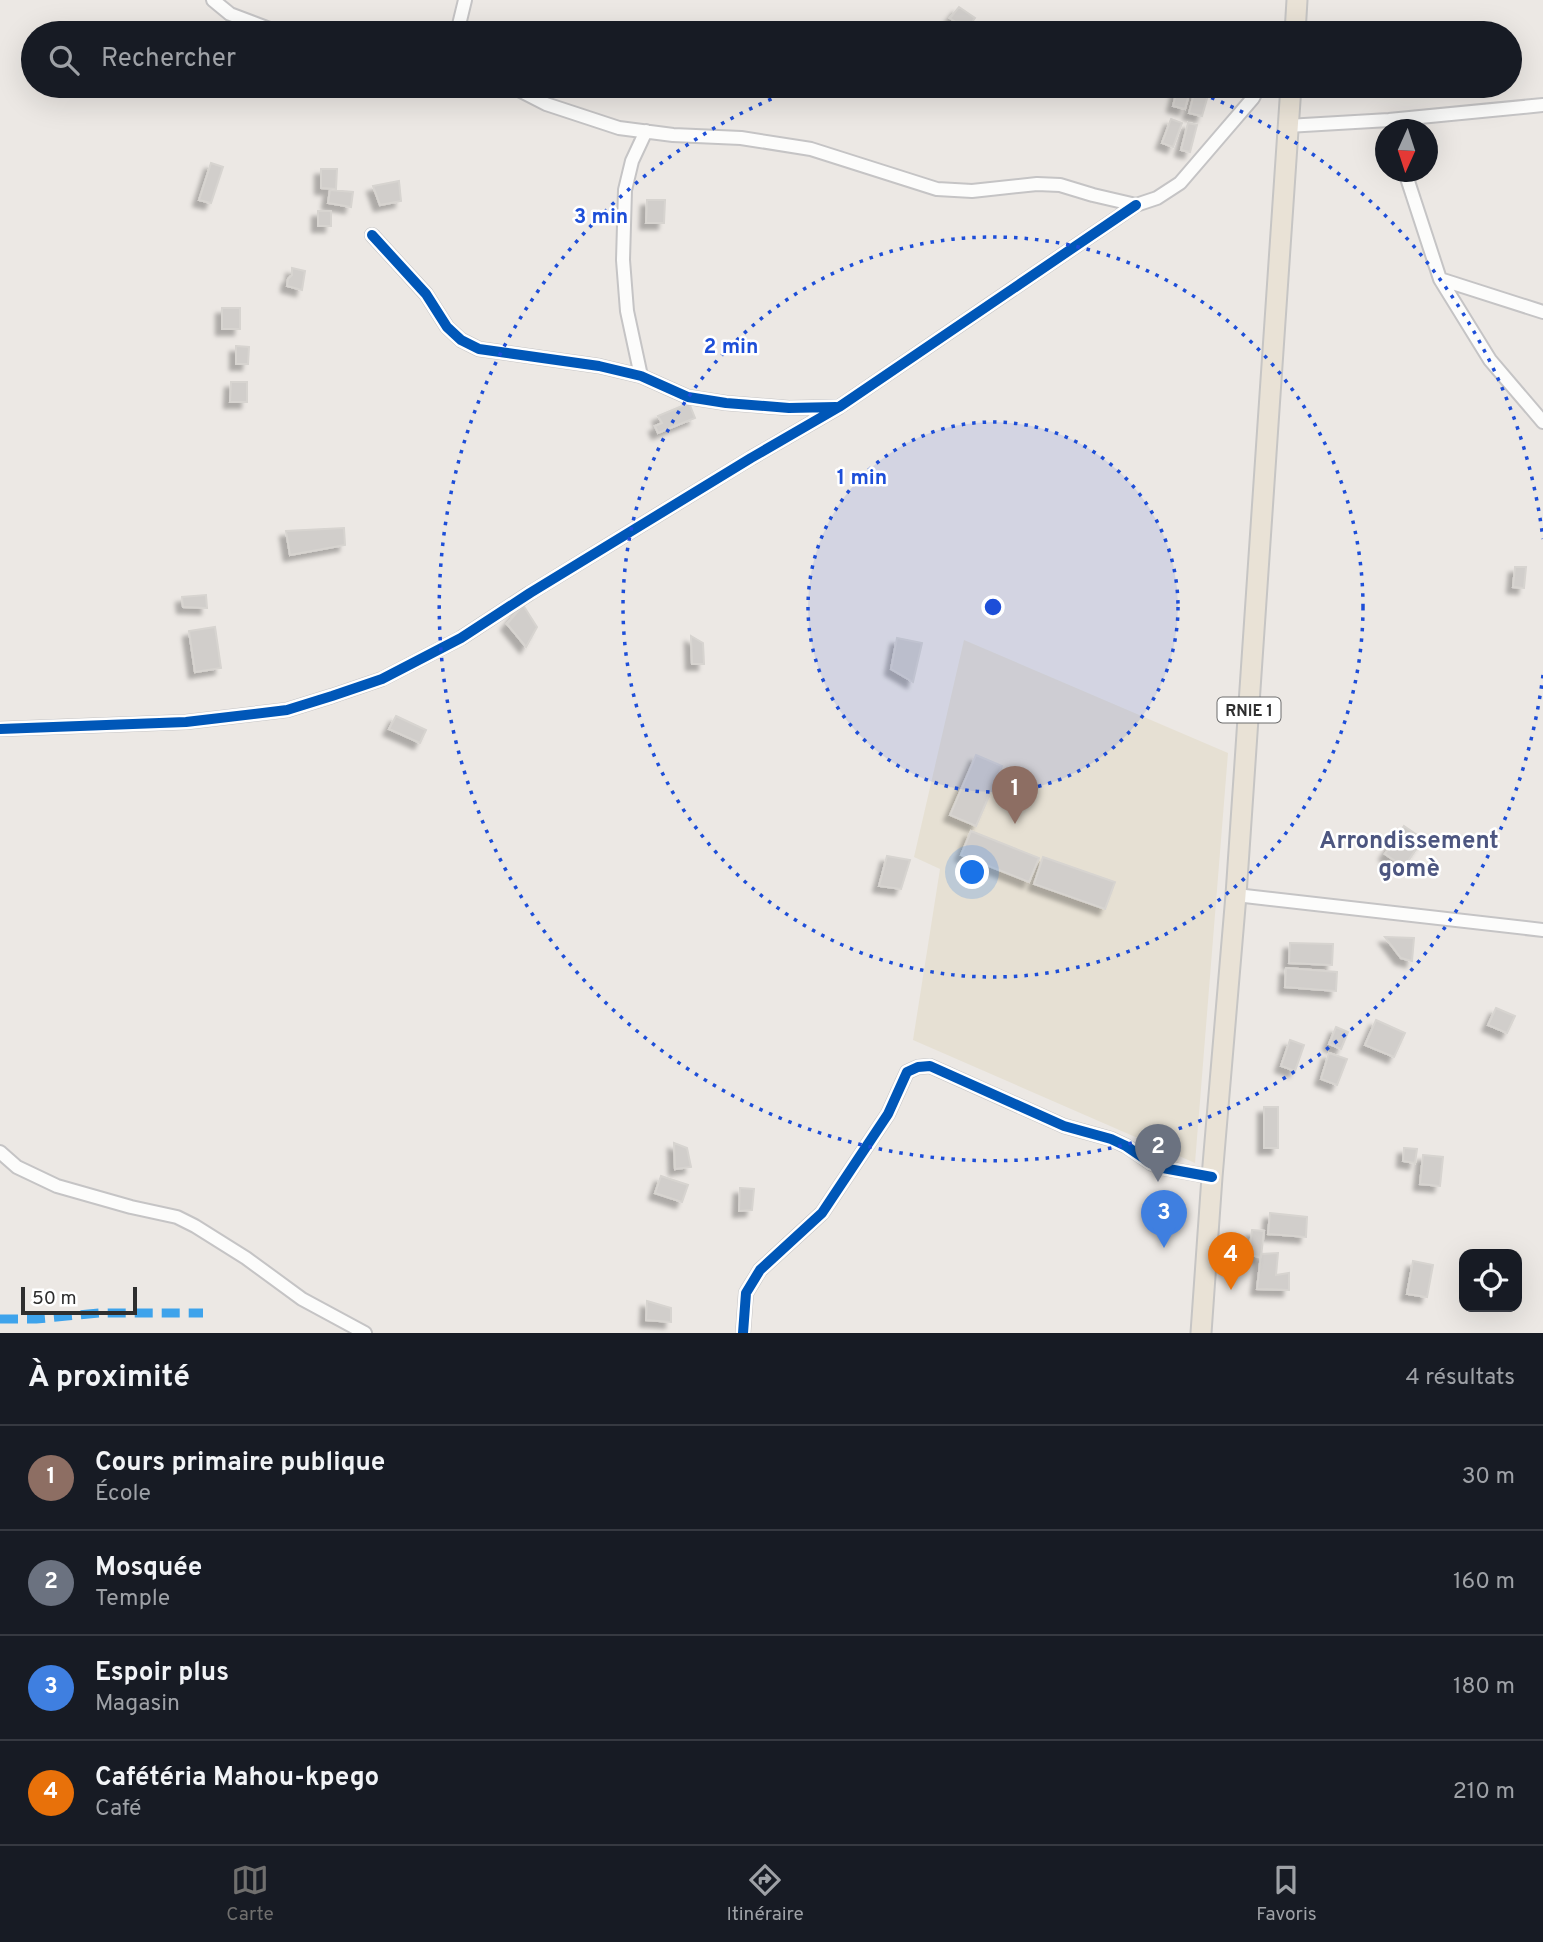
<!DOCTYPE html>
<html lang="fr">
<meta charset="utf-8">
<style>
:root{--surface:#171b24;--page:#242831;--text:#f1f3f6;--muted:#9ea1a6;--line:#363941;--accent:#706f6e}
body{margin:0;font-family:Overpass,sans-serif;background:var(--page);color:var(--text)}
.controls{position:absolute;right:21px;bottom:21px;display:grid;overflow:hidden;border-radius:14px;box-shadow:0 7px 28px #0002}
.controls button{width:63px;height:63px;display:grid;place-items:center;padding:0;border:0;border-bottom:2px solid var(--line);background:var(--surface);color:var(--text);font:35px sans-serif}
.compass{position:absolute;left:1375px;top:119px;width:63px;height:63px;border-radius:50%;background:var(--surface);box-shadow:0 7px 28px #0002;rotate:183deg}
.scale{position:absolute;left:21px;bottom:18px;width:116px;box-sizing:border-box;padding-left:7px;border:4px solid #2e2e2e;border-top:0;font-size:19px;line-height:24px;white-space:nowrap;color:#2e2e2e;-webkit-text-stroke:5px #fff;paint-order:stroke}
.you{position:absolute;left:973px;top:873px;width:24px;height:24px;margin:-18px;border:5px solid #fff;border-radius:50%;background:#1a73e8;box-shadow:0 0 0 10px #1a73e833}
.badge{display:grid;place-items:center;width:46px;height:46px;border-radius:50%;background:var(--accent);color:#fff;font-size:23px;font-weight:700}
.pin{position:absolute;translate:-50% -58px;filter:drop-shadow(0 2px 4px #0008)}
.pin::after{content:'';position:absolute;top:37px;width:24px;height:21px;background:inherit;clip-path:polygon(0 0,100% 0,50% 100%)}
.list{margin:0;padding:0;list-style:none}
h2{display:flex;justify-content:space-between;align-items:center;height:91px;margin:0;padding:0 28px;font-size:30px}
h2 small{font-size:23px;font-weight:400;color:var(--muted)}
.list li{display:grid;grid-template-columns:46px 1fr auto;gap:21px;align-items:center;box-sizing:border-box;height:105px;padding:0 28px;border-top:2px solid var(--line)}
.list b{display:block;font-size:26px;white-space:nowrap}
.list p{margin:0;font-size:23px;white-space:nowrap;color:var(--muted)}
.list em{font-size:23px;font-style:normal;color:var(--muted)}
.icon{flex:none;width:38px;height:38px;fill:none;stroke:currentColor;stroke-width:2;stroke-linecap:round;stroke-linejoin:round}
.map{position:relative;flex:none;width:1543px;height:1333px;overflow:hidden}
.search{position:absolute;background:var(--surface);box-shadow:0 7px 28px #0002;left:21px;right:21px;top:21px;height:77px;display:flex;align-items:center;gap:18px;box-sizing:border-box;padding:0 24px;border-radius:38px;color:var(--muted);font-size:26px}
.sheet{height:511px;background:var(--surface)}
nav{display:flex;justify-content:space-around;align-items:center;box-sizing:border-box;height:98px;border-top:2px solid var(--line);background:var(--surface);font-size:19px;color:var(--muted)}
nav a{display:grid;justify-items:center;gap:4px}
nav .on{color:var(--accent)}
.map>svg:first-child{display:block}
.education{fill:#e6e0d3}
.building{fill:#d1cecb;stroke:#d7d4d0;stroke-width:2;filter:url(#shadow)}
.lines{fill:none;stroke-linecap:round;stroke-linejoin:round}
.minor-casing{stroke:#c5c4c5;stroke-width:16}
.trunk-casing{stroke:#c6c5c4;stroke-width:23}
.minor{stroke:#fcfcfb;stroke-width:12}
.trunk{stroke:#e9e2d6;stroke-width:19}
.quiet{stroke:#3ea3eb;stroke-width:9;stroke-dasharray:18 9;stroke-linecap:butt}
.cycleway-casing{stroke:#fff;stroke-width:15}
.cycleway{stroke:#0057b8;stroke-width:10}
.ring{fill:none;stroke:#1d4ed8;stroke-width:3.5;stroke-dasharray:3.5 7}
.labels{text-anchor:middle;stroke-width:5;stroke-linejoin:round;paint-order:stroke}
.shield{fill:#fff;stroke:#6d6d6d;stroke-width:2}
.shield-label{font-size:16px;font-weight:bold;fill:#2e2e2e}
.district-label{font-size:24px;font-weight:bold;fill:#4d5680;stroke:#fff}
.centre{fill:#1d4ed8;stroke:#fff;stroke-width:3.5}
.ring-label{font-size:21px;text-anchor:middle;font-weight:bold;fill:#1d4ed8;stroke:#fff;stroke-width:5;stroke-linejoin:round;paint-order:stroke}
</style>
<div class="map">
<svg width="1543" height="1333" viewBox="0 0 1543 1333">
<defs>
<filter id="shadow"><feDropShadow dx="-6" dy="6" stdDeviation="2" flood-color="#0004"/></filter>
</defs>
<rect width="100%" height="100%" fill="#ece8e4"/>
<!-- education -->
<path class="education" d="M964 640 1228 753 1195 1163 913 1040 940 869 914 857Z"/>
<!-- building -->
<path class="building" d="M959 7 975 18 966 30 950 18Z
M1178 86H1191L1185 109 1173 106Z
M1196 86 1210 88 1202 116 1189 113Z
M1171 119 1182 123 1173 147 1162 143Z
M1188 123 1197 125 1190 152 1181 150Z
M211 163 223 167 211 203 199 200Z
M321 169H337L336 189 321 188Z
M399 181 401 201 380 205 373 186Z
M330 190 353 192 351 207 328 203Z
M647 200H665L664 223H646Z
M318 211H331V226H318Z
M292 268 305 271 302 290 287 286 288 279 292 275Z
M222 308H240V329H222Z
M236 346 249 347 248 364H236Z
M231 382H247V402H230Z
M689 403 695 418 658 433 655 426 662 423 658 416Z
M344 528 345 545 290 555 286 531Z
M1515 567H1526L1524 588 1513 587Z
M206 595 207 608 183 607 182 597Z
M523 605 537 627 526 647 507 624Z
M215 627 221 668 195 672 189 631Z
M691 636 703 643 704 664H692Z
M897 638 922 643 913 682 891 669Z
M396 716 426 730 420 743 389 729Z
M976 755 1002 766 976 826 950 815Z
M1404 826 1423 839 1404 867 1385 854Z
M971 831 1039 858 1029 882 961 855Z
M887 856 910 860 901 889 879 886Z
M1043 857 1115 882 1105 909 1034 884Z
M1385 937 1414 938 1412 961 1401 958Z
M1290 943 1333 944 1332 965 1289 963Z
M1286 968 1337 972 1336 991 1285 987Z
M1496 1008 1515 1016 1507 1033 1488 1025Z
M1376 1020 1405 1033 1394 1057 1365 1045Z
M1336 1027 1348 1032 1341 1049 1329 1044Z
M1290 1040 1304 1045 1295 1071 1281 1066Z
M1329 1053 1347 1059 1337 1085 1321 1079Z
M1264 1107H1278V1148H1264Z
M674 1143 687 1148 691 1167 675 1169Z
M1404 1148 1417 1149 1415 1163 1403 1161Z
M1423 1155 1443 1157 1440 1186 1420 1184Z
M661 1176 688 1185 682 1202 655 1193Z
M740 1188 754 1189 752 1210 739 1211Z
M1270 1213 1307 1217 1306 1237 1268 1234Z
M1252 1230 1264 1231 1261 1257 1249 1255Z
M1278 1253 1276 1275 1289 1273V1290L1257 1289 1261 1254Z
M1413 1261 1433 1265 1427 1297 1407 1294Z
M647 1301 671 1308V1322L646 1320Z"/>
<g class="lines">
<defs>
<path id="minor" d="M213 0 230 14 280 33
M457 33 465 0
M511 86 546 104 619 128 673 135 741 138 811 149 937 189 972 191 1037 184 1060 185 1093 195 1136 205 1157 198 1180 183 1253 98 1259 86
M1287 126 1389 120 1543 105
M1405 172 1440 279 1490 360 1543 422
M372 235 426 294 447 327 461 340 479 349 599 366 641 376 688 397 726 403 789 408 839 407
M1440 279 1543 312
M641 376 627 311 623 260 625 190 632 161 646 131
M0 729 186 722 287 710 332 696 382 679 461 638 530 593 751 458 839 407 1136 205
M1236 895 1543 930
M0 1152 17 1167 57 1186 131 1207 177 1217 195 1226 246 1258 302 1299 365 1333
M743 1333 746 1293 760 1270 822 1213 888 1114 907 1072 918 1067 930 1066 1064 1126 1111 1139 1126 1146 1151 1163 1163 1168 1212 1177"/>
<path id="trunk" d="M1295 33 1297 0
M1201 1333 1212 1177 1236 895 1291 86"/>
</defs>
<!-- minor casing -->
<use href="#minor" class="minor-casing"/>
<!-- trunk casing -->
<use href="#trunk" class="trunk-casing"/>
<!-- minor -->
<use href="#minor" class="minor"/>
<!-- trunk -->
<use href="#trunk" class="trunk"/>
<!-- quiet -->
<path class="quiet" d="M0 1319H36L99 1313H203"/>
<defs>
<path id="cycleway" d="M372 235 426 294 447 327 461 340 479 349 599 366 641 376 688 397 726 403 789 408 836 407
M0 729 186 722 287 710 332 696 382 679 461 638 530 593 751 458 839 407 1136 205
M743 1333 746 1293 760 1270 822 1213 888 1114 907 1072 918 1067 930 1066 1064 1126 1111 1139 1126 1146 1151 1163 1163 1168 1212 1177"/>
</defs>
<!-- cycleway casing -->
<use href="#cycleway" class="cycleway-casing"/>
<!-- cycleway -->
<use href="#cycleway" class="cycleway"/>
</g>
<!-- distance rings -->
<circle cx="993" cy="607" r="185" fill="#1d4ed8" fill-opacity=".12"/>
<g class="ring">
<circle cx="993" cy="607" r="185"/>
<circle cx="993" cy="607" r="370"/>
<path d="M1543 675A554 554 0 1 1 804 86M1182 86A554 554 0 0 1 1543 539"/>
</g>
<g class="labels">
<!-- shield labels -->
<rect class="shield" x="1217.5" y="697.5" width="63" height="25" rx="5"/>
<g class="shield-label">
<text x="1249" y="716">RNIE 1</text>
</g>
<!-- district labels -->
<g class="district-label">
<text x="1409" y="848">Arrondissement<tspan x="1409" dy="28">gomè</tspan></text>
</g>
</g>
<circle cx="993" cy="607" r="10" class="centre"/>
<g class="ring-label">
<text x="601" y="223">3 min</text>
<text x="731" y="353">2 min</text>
<text x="862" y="484">1 min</text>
</g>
</svg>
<div class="controls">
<button><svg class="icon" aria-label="locate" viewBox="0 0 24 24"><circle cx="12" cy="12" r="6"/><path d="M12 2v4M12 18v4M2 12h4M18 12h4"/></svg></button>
</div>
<svg class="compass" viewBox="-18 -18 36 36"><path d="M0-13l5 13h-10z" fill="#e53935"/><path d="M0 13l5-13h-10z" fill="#9ea1a6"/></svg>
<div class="scale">50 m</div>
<div class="you"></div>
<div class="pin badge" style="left:1015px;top:824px;background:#8d6e63">1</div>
<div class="pin badge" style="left:1158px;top:1182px;background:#6b7280">2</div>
<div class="pin badge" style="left:1164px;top:1248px;background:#3f7fe0">3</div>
<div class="pin badge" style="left:1231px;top:1290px;background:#e8710a">4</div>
<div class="search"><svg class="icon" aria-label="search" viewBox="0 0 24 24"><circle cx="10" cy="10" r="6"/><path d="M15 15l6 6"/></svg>Rechercher</div>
</div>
<section class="sheet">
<h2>À proximité<small>4 résultats</small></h2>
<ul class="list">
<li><span class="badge" style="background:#8d6e63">1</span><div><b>Cours primaire publique</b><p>École</p></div><em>30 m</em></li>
<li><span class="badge" style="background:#6b7280">2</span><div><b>Mosquée</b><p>Temple</p></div><em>160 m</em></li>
<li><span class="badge" style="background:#3f7fe0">3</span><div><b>Espoir plus</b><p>Magasin</p></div><em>180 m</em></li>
<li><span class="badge" style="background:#e8710a">4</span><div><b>Cafétéria Mahou-kpego</b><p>Café</p></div><em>210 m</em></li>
</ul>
</section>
<nav>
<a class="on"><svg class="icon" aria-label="map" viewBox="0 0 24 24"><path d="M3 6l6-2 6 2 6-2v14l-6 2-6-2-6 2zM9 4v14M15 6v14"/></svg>Carte</a>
<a><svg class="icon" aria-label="directions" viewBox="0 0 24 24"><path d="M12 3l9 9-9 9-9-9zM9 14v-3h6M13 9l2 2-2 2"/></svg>Itinéraire</a>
<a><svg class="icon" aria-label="saved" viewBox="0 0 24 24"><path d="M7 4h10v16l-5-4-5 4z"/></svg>Favoris</a>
</nav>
